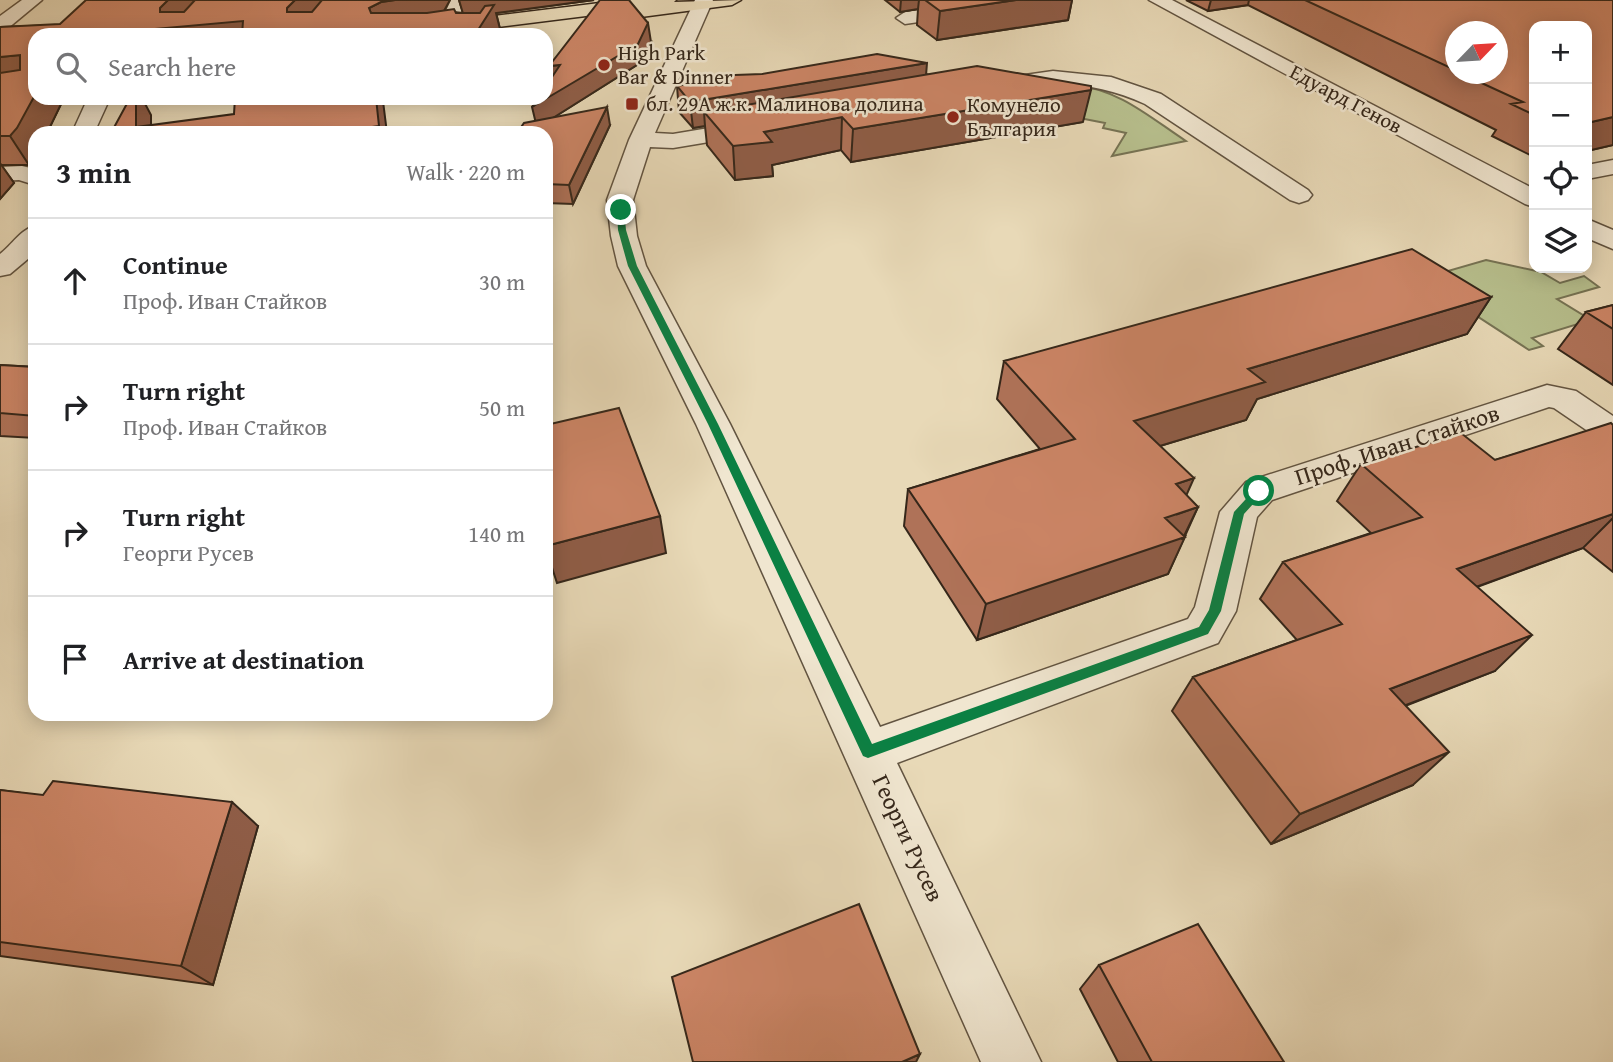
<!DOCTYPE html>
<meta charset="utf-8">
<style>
:root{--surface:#fff;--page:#f2f2f2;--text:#202124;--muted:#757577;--line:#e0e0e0}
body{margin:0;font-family:"Gentium Book Plus",serif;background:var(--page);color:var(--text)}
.controls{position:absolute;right:21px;top:21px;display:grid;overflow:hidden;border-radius:14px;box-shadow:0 4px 18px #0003}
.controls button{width:63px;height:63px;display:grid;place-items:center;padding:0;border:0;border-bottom:2px solid var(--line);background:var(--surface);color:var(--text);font:35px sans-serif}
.compass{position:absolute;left:1445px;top:21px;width:63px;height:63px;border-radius:50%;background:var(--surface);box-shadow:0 4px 18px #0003;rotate:65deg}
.stop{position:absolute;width:21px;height:21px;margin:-16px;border:5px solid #0b8043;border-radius:50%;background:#fff}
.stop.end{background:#0b8043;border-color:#fff;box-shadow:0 2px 7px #0008}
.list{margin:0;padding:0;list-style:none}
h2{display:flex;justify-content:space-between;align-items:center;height:91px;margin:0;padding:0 28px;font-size:30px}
h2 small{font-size:23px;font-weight:400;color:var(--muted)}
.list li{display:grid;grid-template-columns:46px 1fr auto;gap:21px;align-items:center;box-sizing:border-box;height:126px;padding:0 28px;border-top:2px solid var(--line)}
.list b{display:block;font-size:26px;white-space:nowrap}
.list p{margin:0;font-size:23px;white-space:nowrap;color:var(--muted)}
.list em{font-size:23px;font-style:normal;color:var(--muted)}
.icon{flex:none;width:38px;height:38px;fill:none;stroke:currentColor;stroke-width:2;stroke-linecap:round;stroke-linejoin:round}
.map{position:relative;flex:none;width:1613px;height:1062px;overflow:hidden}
.search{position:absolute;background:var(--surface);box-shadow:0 4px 18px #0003;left:28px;top:28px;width:525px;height:77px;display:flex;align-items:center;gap:18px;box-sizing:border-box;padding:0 24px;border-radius:21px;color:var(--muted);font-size:26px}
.panel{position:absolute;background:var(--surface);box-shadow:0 4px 18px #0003;left:28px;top:126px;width:525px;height:595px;border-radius:21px}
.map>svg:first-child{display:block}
.green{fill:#b7bf8d;stroke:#767354;stroke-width:2}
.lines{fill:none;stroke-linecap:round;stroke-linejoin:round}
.minor-casing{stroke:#625441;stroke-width:3}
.major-casing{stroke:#35271a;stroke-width:3}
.minor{fill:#f0e6d0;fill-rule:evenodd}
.major{fill:#e8d9b7;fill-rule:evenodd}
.wall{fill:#af7258;stroke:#35271a;stroke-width:2;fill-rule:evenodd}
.shaded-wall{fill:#8f5d47;stroke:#35271a;stroke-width:2}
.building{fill:#cc8566;stroke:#35271a;stroke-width:2}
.route{fill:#0b8043}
.poi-dot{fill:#8f2418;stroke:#f0e6d0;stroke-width:2.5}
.labels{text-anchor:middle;stroke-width:5;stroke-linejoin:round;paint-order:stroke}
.far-poi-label{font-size:21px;fill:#35271a;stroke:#f0e6d0;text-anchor:start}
.far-street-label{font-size:21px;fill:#35271a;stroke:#f0e6d0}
.street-label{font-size:24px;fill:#35271a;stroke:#f0e6d0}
</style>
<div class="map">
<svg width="1613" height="1062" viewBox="0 0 1613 1062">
<rect width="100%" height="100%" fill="#e8d9b7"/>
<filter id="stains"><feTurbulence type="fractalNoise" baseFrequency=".00286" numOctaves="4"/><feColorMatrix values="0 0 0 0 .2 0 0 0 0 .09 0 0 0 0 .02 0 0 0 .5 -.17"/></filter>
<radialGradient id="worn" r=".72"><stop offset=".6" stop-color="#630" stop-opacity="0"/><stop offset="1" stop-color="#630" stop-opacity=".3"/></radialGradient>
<!-- green -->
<path class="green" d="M1075 85C1120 90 1148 116 1186 141L1112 156 1126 133 1103 128 1105 123 1049 112Z
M1486 260 1541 272 1560 283 1584 276 1599 287 1557 299 1591 320 1532 338 1543 346 1529 350 1420 279Z"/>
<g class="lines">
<defs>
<path id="minor" d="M22 0H42L7 29 0 31V16Z
M451 0H469L456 28 447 34 438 28Z
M695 0H713L655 133 673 134 757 120 765 122 768 127 765 132 757 134 673 148 650 147 633 200 637 236 646 266 730 424 880 727 1188 619 1195 607 1220 512 1246 482 1547 385 1576 391 1613 416V444L1601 440 1554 408 1549 407 1272 500 1257 517 1236 611 1218 643 897 763 1041 1062H981L696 424 618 266 611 236 607 200 629 140Z
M996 0H1044L1035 5 905 24 896 18 905 12Z
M1149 0H1172L1534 189V207L1525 204Z
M1053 71 1111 77 1161 94 1308 190 1312 195 1308 200 1299 203 1290 200 1145 104C1108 87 1072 81 1031 86 1015 88 997 94 982 90L978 86 982 82 989 80Z
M88 98H110L94 133H72Z
M1613 160V174L1587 179V165Z
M22 166 35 169V185L19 180 0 181V167Z
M1587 219 1613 230V249L1587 238Z
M35 226V253L10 274 0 276V254C12 245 21 229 35 226Z"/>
<path id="major" d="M624 0H676L674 2 741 0 732 5 641 17 635 16 634 10 434 35H379L389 29Z"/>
</defs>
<!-- minor casing -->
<use href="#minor" class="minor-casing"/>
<!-- major casing -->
<use href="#major" class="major-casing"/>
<!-- minor -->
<use href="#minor" class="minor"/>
<!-- major -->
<use href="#major" class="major"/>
</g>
<!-- wall -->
<path class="wall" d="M459 0H594L496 13 500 29 497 35H35V98H64L47 133H35L29 165H1L14 183 0 199V27L444 11 463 13Z
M885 0H1072L1068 20 937 40 917 25 918 9 900 12Z
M1186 0H1613V145L1587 151V26H1534V157L1492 136 1496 130 1248 5 1208 11ZM1455 32 1497 74H1455Z
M651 42 640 63 553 118 610 125 573 204 546 203V133L535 121 552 78 549 66Z
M926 74 1083 122 851 162 841 150 772 165 773 176 735 180 707 145 705 126 693 128 679 112 677 86Z
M1491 297 1467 334 1257 399 1246 420 1160 446 1186 495 1198 507 1168 574 977 640 904 526 908 489 1040 449 997 399 1004 361Z
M1613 305V385L1558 349 1586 312Z
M0 365 35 367V438L0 436Z
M1613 425V572L1583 548 1477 587 1495 671 1405 706 1413 785 1271 844 1172 711 1193 677 1297 640 1260 599 1283 562 1371 533 1337 501 1361 464 1495 460Z
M0 790 258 826 213 985 0 956Z
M1099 965 1284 1062H1118L1080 989Z"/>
<!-- shaded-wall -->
<path class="shaded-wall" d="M168 0H201L243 21 249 35H88L160 8Z
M295 0H326L297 33 287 12V8Z
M395 0H450L439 20 378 33 369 8 381 2Z
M459 0H594L496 13 500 29 497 35H472L464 17Z
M901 0H919L918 9 900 12Z
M1016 0H1072L1068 20 937 40 940 11Z
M1211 0H1249L1248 5 1208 11Z
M648 23 651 42 640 63 537 128 532 107Z
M20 55 35 78 0 86V57Z
M927 63 925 88 704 112 705 126 693 128 690 102Z
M560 65 553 86 549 66Z
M1091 90 1083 122 851 162 853 129Z
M35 95V98H64L47 133H35V158L29 165 10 136Z
M136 98H142L151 115V133L136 127Z
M376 98H402L383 101 387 133H331Z
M607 107 610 125 573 204 569 185Z
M842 117 841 150 772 165 773 176 735 180 733 146 764 132Z
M1613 117V145L1587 151V123Z
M0 163 14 183 0 199Z
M1491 297 1467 334 1257 399 1246 420 1120 458 1134 421 1248 369Z
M1194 478 1178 514 1198 507 1183 538 1185 537 1168 574 977 640 986 604 1176 484Z
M1613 514V518L1583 548 1426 605 1457 569Z
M660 516 666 553 557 583 546 549V546Z
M1532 635 1495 671 1359 723 1390 689Z
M1449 752 1413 785 1271 844 1300 814Z
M232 802 258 826 213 985 181 966Z
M920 1054 916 1062H902Z"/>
<!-- building -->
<path class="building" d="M86 0H168L160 8V12H184L195 0H295L287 8V12H312L322 0H395L381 2 369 8 371 13H427L454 9 456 13H480L485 6 494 5 478 30 472 35H242L243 21 88 35H35V95L17 128 10 136H0V73L20 70V55L0 57V27L60 24Z
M600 0H629L648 23 638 44 532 107 538 98H546V86L560 65 549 66Z
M925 0H1016L940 11Z
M1305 0H1613V117L1587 123V26H1534V115L1511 104 1523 102 1462 74H1497V32H1455V70Z
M877 54 927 63 690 102 677 86 735 75 762 74Z
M977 66 1091 86V90L853 129 842 117 764 132 772 142 733 146 704 112Z
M130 98H136V127L234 114 235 98H376L379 126 331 133H111Z
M607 107 569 185 546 184V133H517L524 123Z
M1412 249 1491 297 1248 369 1265 382 1134 421 1194 478 1176 484 1198 507 1165 518 1185 537 986 604 908 489 1075 439 1004 361Z
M1613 305V329L1586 312Z
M0 365 35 367V416L0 413Z
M619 408 660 516 546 546V425Z
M1611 423 1613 425V514L1457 569 1532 635 1390 689 1449 752 1300 814 1193 677 1342 624 1283 562 1422 517 1361 464 1461 433 1495 460Z
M53 781 232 802 181 966 0 942V790L43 795Z
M859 904 920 1054 902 1062H693L672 977Z
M1198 924 1284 1062H1152L1099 965Z"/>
<!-- route -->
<path class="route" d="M621 208 624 210 626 230 637 266 718 424 872 744 1199 627 1209 610 1234 512 1256 488H1263V493L1244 514 1221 611 1208 634 868 758 863 756 708 424 628 266 618 230 617 210Z"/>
<!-- markers -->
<g class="poi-dot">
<circle cx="604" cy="65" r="7"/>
<rect x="625" y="97" width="14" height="14" rx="3.5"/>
<circle cx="953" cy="117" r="7"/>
</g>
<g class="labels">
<!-- far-poi labels -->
<g class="far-poi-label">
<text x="618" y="60">High Park<tspan x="618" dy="24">Bar &amp; Dinner</tspan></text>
<text x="646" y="111">бл. 29А ж.к. Малинова долина</text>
<text x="967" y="112">Комунело<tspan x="967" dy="24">България</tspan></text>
</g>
<!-- far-street labels -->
<g class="far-street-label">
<text transform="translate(1346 99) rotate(28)" y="7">Едуард Генов</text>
</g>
<!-- street labels -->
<g class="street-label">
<text transform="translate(1397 445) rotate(-18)" y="8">Проф. Иван Стайков</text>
<text transform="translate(908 838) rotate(65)" y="8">Георги Русев</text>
</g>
</g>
<rect width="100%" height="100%" filter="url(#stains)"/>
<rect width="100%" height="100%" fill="url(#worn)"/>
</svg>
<div class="controls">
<button>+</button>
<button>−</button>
<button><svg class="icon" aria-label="locate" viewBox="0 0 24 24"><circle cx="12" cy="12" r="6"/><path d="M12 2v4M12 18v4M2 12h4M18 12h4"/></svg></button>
<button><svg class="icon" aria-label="layers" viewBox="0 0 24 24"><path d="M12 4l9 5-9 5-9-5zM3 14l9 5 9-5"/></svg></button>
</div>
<svg class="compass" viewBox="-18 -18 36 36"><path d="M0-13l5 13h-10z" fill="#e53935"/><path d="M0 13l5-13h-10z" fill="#757577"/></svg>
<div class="stop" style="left:1259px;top:491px"></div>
<div class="stop end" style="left:621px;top:210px"></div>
<div class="search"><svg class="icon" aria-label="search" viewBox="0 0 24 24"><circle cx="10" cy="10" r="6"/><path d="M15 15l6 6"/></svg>Search here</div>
<section class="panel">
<h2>3 min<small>Walk · 220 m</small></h2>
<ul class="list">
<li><svg class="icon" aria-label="ahead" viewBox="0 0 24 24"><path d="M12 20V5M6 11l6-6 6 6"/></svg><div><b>Continue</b><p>Проф. Иван Стайков</p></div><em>30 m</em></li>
<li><svg class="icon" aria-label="right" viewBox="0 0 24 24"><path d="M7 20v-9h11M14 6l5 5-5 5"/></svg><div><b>Turn right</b><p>Проф. Иван Стайков</p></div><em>50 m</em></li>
<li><svg class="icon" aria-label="right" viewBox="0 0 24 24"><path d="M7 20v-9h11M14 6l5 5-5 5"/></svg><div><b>Turn right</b><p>Георги Русев</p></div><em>140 m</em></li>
<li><svg class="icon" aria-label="arrive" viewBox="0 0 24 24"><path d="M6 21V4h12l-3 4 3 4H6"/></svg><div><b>Arrive at destination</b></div></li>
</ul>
</section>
</div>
